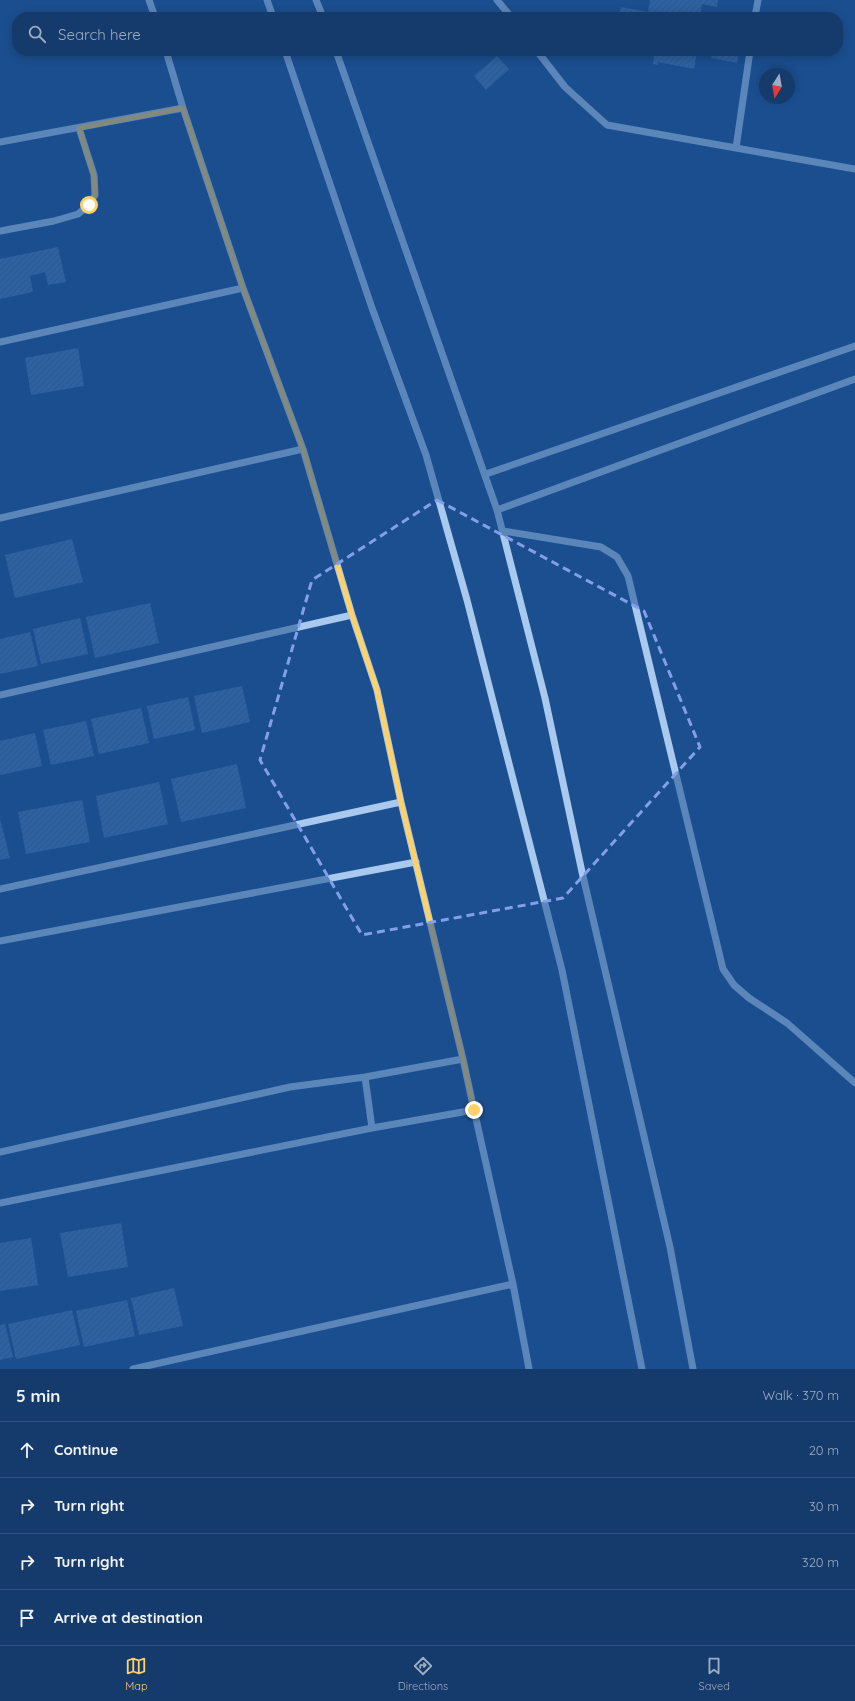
<!DOCTYPE html>
<meta charset="utf-8">
<style>
:root{--surface:#143b6b;--page:#214673;--text:#f1f3f6;--muted:#9dadc1;--line:#33557e;--accent:#ffd166}
body{margin:0;font-family:Quicksand,sans-serif;background:var(--page);color:var(--text)}
.compass{position:absolute;left:759px;top:68px;width:36px;height:36px;border-radius:50%;background:var(--surface);box-shadow:0 2px 10px #0003;rotate:191deg}
.stop{position:absolute;width:12px;height:12px;margin:-9px;border:3px solid #ffd166;border-radius:50%;background:#fff}
.stop.end{background:#ffd166;border-color:#fff;box-shadow:0 1px 4px #0008}
.list{margin:0;padding:0;list-style:none}
h2{display:flex;justify-content:space-between;align-items:center;height:52px;margin:0;padding:0 16px;font-size:17px}
h2 small{font-size:13px;font-weight:400;color:var(--muted)}
.list li{display:grid;grid-template-columns:26px 1fr auto;gap:12px;align-items:center;box-sizing:border-box;height:56px;padding:0 16px;border-top:1px solid var(--line)}
.list b{display:block;font-size:15px;white-space:nowrap}
.list em{font-size:13px;font-style:normal;color:var(--muted)}
.icon{flex:none;width:22px;height:22px;fill:none;stroke:currentColor;stroke-width:2;stroke-linecap:round;stroke-linejoin:round}
.map{position:relative;flex:none;width:855px;height:1369px;overflow:hidden}
.search{position:absolute;background:var(--surface);box-shadow:0 2px 10px #0003;left:12px;right:12px;top:12px;height:44px;display:flex;align-items:center;gap:10px;box-sizing:border-box;padding:0 14px;border-radius:16px;color:var(--muted);font-size:15px}
.sheet{height:276px;background:var(--surface)}
nav{display:flex;justify-content:space-around;align-items:center;box-sizing:border-box;height:56px;border-top:1px solid var(--line);background:var(--surface);font-size:11px;color:var(--muted)}
nav a{display:grid;justify-items:center;gap:2px}
nav .on{color:var(--accent)}
.map>svg:first-child{display:block}
.building{fill:url(#building-hatch)}
.lines{fill:none;stroke-linecap:round;stroke-linejoin:round}
.minor{stroke:#a9c9ee;stroke-width:7}
.route{stroke:#ffd166;stroke-width:5}
.marked{fill:none;stroke:#839eea;stroke-width:3;stroke-dasharray:8 5;stroke-linejoin:round}
</style>
<div class="map">
<svg width="855" height="1369" viewBox="0 0 855 1369">
<defs>
<pattern id="building-hatch" width="6" height="6" patternUnits="userSpaceOnUse"><rect width="6" height="6" fill="#4478b7"/><path d="M-1 1l2-2M0 6l6-6M5 7l2-2" fill="none" stroke="#486282"/></pattern>
</defs>
<rect width="100%" height="100%" fill="#1b4f8f"/>
<!-- building -->
<path class="building" d="M650 0H718L717 7 702 4 700 17H619L621 7 648 12Z
M655 51H739L737 63 711 58 712 55 697 52 694 69 658 62V65L653 64Z
M497 56 509 69 486 90 474 76Z
M58 247 66 282 48 285 45 272 30 276 33 292 0 299V259Z
M78 348 84 386 31 395 25 358Z
M72 539 83 582 15 598 5 555Z
M150 603 159 643 95 658 86 617Z
M80 618 88 654 41 664 33 629Z
M30 632 38 666 0 674V639Z
M242 686 250 722 202 733 194 696Z
M188 697 195 730 154 739 147 706Z
M141 708 149 743 99 754 91 719Z
M86 721 94 756 51 765 43 730Z
M35 733 42 766 0 775V741Z
M237 764 246 808 181 822 171 779Z
M159 782 168 824 104 838 96 796Z
M82 800 90 842 26 854 18 812Z
M0 819 10 858 0 860Z
M121 1223 128 1267 68 1277 60 1233Z
M31 1238 38 1285 0 1291V1243Z
M174 1288 183 1326 139 1335 131 1298Z
M127 1300 135 1336 84 1347 76 1311Z
M72 1310 80 1345 16 1359 8 1324Z
M5 1324 13 1357 0 1360V1325Z"/>
<g class="lines">
<!-- minor -->
<path class="minor" d="M149 0 155 17
M267 0 273 17
M316 0 323 17
M497 0 511 17
M755 17 758 0
M166 51 183 108 243 288 303 449 352 615 377 690 401 802 463 1059 474 1110 513 1284 529 1369
M285 51 372 308 426 455 467 600 562 970 642 1369
M336 51 497 510 545 698 582 872 670 1247 693 1369
M537 51 565 87 607 125 736 148
M750 51 736 148 855 169
M0 142 183 108
M0 231 54 221 78 214 89 205 95 195 94 175 79 128
M0 342 243 288
M486 474 855 346
M497 510 855 379
M0 518 303 449
M503 531 601 547 617 557 628 576 723 969 734 985 749 998 787 1023 855 1083
M0 695 352 615
M0 889 401 802
M0 941 416 862
M365 1077 372 1128
M0 1152 290 1087 365 1077 463 1059
M0 1203 372 1128 474 1110
M133 1369 513 1284"/>
</g>
<g class="lines">
<!-- route -->
<path class="route" d="M89 205 95 195 94 176 79 128 183 108 243 288 303 449 352 615 377 690 401 802 463 1059 474 1110"/>
</g>
<!-- marked area -->
<path d="M0 0H855V1369H0ZM437 500 644 611 700 747 563 898 362 935 260 760 312 580Z" fill="#1b4f8f" fill-opacity=".55" fill-rule="evenodd"/>
<path class="marked" d="M437 500 644 611 700 747 563 898 362 935 260 760 312 580Z"/>
</svg>
<svg class="compass" viewBox="-18 -18 36 36"><path d="M0-13l5 13h-10z" fill="#e53935"/><path d="M0 13l5-13h-10z" fill="#9dadc1"/></svg>
<div class="stop" style="left:89px;top:205px"></div>
<div class="stop end" style="left:474px;top:1110px"></div>
<div class="search"><svg class="icon" aria-label="search" viewBox="0 0 24 24"><circle cx="10" cy="10" r="6"/><path d="M15 15l6 6"/></svg>Search here</div>
</div>
<section class="sheet">
<h2>5 min<small>Walk · 370 m</small></h2>
<ul class="list">
<li><svg class="icon" aria-label="ahead" viewBox="0 0 24 24"><path d="M12 20V5M6 11l6-6 6 6"/></svg><div><b>Continue</b></div><em>20 m</em></li>
<li><svg class="icon" aria-label="right" viewBox="0 0 24 24"><path d="M7 20v-9h11M14 6l5 5-5 5"/></svg><div><b>Turn right</b></div><em>30 m</em></li>
<li><svg class="icon" aria-label="right" viewBox="0 0 24 24"><path d="M7 20v-9h11M14 6l5 5-5 5"/></svg><div><b>Turn right</b></div><em>320 m</em></li>
<li><svg class="icon" aria-label="arrive" viewBox="0 0 24 24"><path d="M6 21V4h12l-3 4 3 4H6"/></svg><div><b>Arrive at destination</b></div></li>
</ul>
</section>
<nav>
<a class="on"><svg class="icon" aria-label="map" viewBox="0 0 24 24"><path d="M3 6l6-2 6 2 6-2v14l-6 2-6-2-6 2zM9 4v14M15 6v14"/></svg>Map</a>
<a><svg class="icon" aria-label="directions" viewBox="0 0 24 24"><path d="M12 3l9 9-9 9-9-9zM9 14v-3h6M13 9l2 2-2 2"/></svg>Directions</a>
<a><svg class="icon" aria-label="saved" viewBox="0 0 24 24"><path d="M7 4h10v16l-5-4-5 4z"/></svg>Saved</a>
</nav>
